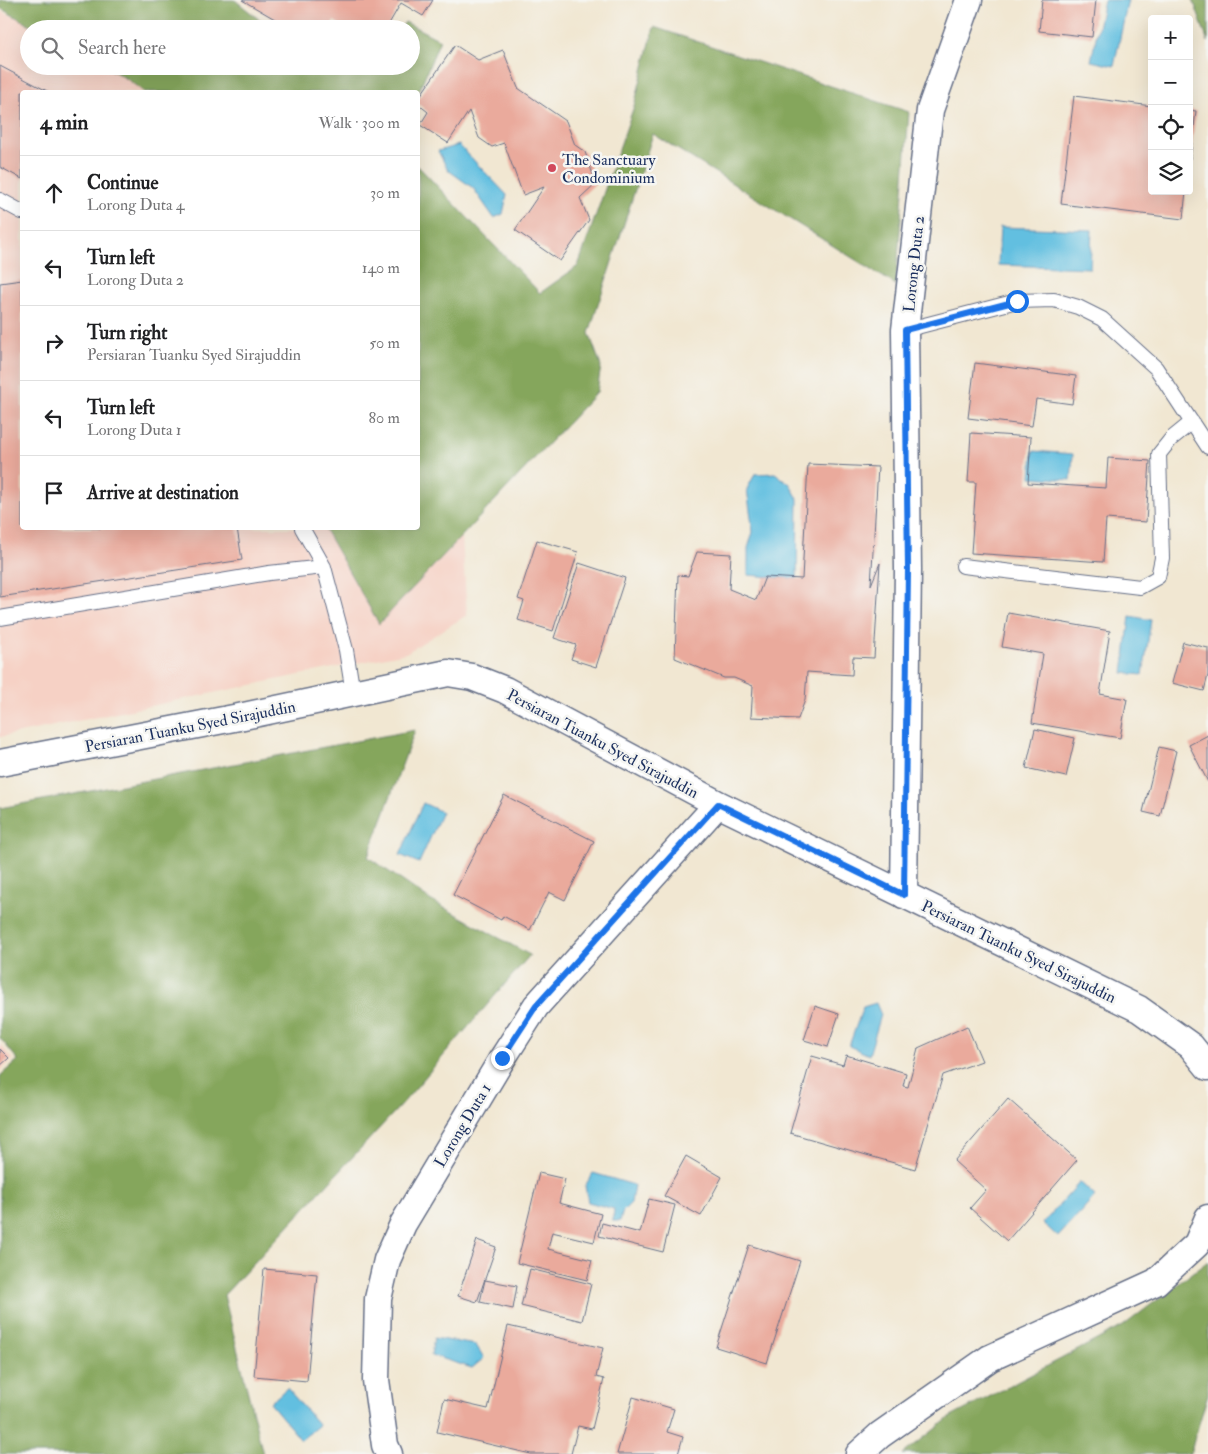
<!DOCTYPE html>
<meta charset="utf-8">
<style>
:root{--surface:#fff;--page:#f2f2f2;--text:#202124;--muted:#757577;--line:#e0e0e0}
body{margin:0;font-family:"IM FELL Double Pica",serif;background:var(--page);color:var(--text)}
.controls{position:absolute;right:15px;top:15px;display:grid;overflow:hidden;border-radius:5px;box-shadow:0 5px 20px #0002}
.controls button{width:45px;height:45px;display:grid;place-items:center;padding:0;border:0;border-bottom:1px solid var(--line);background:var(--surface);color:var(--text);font:25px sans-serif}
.stop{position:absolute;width:15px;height:15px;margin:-11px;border:4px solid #1a73e8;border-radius:50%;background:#fff}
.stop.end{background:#1a73e8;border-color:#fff;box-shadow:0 1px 5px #0008}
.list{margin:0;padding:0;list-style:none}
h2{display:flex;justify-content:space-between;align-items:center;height:65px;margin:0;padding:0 20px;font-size:21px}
h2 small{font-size:16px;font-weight:400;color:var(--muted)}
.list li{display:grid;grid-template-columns:32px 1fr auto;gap:15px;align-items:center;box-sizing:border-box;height:75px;padding:0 20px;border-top:1px solid var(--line)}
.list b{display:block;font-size:19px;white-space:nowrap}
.list p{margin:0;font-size:16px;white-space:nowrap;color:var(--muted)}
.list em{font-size:16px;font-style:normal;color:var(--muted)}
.icon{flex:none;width:28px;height:28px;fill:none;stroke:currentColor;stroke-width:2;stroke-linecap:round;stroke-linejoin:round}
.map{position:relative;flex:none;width:1208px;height:1454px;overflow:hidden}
.search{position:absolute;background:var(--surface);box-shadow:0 5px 20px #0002;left:20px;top:20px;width:400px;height:55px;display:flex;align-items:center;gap:12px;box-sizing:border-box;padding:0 18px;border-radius:28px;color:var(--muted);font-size:19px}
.panel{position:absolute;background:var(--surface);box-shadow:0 5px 20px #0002;left:20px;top:90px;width:400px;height:440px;border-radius:5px}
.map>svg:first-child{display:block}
.built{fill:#f6d1c5}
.forest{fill:#85a65b;stroke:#506a5c}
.water{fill:#62bfe0;stroke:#3e779f}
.building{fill:#eaaa9c}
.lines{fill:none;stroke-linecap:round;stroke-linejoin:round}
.lane-casing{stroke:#666f87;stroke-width:16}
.street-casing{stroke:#666f87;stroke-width:29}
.lane{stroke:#fff;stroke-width:14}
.street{stroke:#fff;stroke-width:26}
.route{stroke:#1a73e8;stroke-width:6}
.poi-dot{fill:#d1495b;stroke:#f6f6f2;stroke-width:2}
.labels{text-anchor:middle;stroke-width:5;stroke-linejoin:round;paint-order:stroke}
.poi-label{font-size:16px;fill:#1b2f5e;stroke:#f6f6f2;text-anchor:start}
.street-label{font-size:16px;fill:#1b2f5e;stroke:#f6f6f2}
</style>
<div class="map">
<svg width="1208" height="1454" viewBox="0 0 1208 1454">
<rect width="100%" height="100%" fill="#f6f6f2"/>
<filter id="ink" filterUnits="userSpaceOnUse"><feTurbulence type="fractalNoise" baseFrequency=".02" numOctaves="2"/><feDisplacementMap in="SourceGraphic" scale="10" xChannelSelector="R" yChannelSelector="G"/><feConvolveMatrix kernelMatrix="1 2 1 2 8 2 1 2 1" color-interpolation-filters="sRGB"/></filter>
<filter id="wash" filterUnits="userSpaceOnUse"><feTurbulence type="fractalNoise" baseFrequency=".0096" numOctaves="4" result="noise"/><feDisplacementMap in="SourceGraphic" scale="20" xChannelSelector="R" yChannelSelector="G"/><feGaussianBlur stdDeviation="1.12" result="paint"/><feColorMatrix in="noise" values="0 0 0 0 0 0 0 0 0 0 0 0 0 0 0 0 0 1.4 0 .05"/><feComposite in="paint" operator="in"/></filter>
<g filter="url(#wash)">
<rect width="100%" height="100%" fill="#f1e7d2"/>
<!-- built -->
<path class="built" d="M0 11 43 29H29V66H129L153 92H22V528H418L454 415 467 615 406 653 0 737Z
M0 1044 13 1059 0 1071Z"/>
<!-- forest -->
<path class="forest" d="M0 0H235L271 29H37L0 8Z
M1193 0H1208V42Z
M405 22 440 40 418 93 144 92 127 79 104 66H411V29H400Z
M654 27 909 112 896 285 653 134 589 333 601 366 597 392 379 624 324 528H418V166L540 293 578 266 634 106Z
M415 730 368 857 430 900 530 955 402 1104 224 1295 263 1454H0V1076L18 1060 0 1038V808Z
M1208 1261V1394L1190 1454H903L949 1418 1123 1326Z"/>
<!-- water -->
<path class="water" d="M1104 0H1128L1114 66 1091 61Z
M459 145 507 195 503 214 494 218 473 188 448 170 438 151Z
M1000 227 1092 230 1090 268 998 265Z
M1033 451 1073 454 1071 480 1031 477Z
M775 473 790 484 798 499 797 579 748 575V548L753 532 747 489 755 474Z
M1130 616 1151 620 1143 675 1123 673Z
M423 803 442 812 419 863 400 855Z
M876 1003 881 1015 869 1055 849 1046 863 1007Z
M593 1173 634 1185 631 1203 623 1211 620 1221H613L614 1209 588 1202 585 1186Z
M1080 1182 1095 1196 1058 1237 1043 1223Z
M434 1338 476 1345 484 1358 472 1368 431 1355Z
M287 1388 319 1425 301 1440 270 1403Z"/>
<g id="blocks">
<!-- building -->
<path class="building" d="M242 0H433L423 16 401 3 386 29H347L334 21 329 29H292Z
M1042 0H1096L1092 37 1039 31Z
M455 45 478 60 503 50 518 88 566 121 575 145 585 152 596 183 580 198 589 220 560 261 515 230 544 187 523 195 504 143 492 147 479 138 469 111 448 143 420 125 428 112 418 104V99Z
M0 66 49 92H22V179L0 167Z
M1074 96 1152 106V191H1186L1183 219 1061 204Z
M1189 110 1196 111 1190 159 1189 158Z
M22 280V528H237L242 560 0 597V283Z
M975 363 1076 376 1072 404 1036 399 1032 426 968 418Z
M971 433 1031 437 1028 483 1106 488 1108 458 1150 461 1146 522 1106 519 1103 562 971 553 976 482H968Z
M808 464 878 467 871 585 880 563 874 658 853 657 852 675 807 672 805 700 798 719 751 717 753 686 734 678H724L675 658 678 575 688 576 697 552 731 554 729 589 756 600 765 577 802 579Z
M537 540 578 552 553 631 518 620 524 601 518 599Z
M579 563 625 578 596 667 571 659 576 645 554 638Z
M1008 613 1110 631 1100 694 1127 699 1120 738 1032 723 1043 654 1002 647Z
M1183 642 1208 648V675L1204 691 1172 683Z
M1035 729 1075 738 1066 777 1026 768Z
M1208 735V782L1189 745Z
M1159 747 1176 751 1160 816 1143 812Z
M504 795 594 841 565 900 549 892 530 930 503 916 501 920 453 895Z
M815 1006 839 1014 828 1047 804 1040Z
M967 1026 982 1061 943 1075 915 1169 790 1133 812 1056 843 1065 846 1055 906 1073 903 1086 908 1087 918 1048Z
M0 1049 9 1058 0 1066Z
M1008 1099 1077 1160 1007 1241 970 1208 986 1190 954 1161Z
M686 1156 722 1177 701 1216 664 1196Z
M539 1173 565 1179 559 1203 601 1214 594 1242 552 1232 548 1249 592 1260 587 1280 517 1263Z
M649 1199 675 1205 663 1252 599 1236 602 1223 640 1233Z
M477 1240 496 1247 477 1302 458 1296Z
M749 1245 800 1261 767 1363 716 1347Z
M264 1269 317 1274 307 1381 254 1376Z
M530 1269 591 1284 582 1321 521 1306Z
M485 1280 517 1286 513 1309 480 1302Z
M508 1326 603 1348 596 1377 604 1379 592 1429 578 1426 571 1454H531L437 1432 444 1399 488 1409Z
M633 1397 674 1409 667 1432 683 1437 678 1454H617Z"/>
</g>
</g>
<g filter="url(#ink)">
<use href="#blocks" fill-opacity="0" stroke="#666f87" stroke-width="1"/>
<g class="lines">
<defs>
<path id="lane" d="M0 200 22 212
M905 330 1017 301 1054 300 1078 307 1102 319 1156 368 1208 447
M302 528 324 567 346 650 353 693
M963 566 1140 587 1158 577 1162 558 1159 454 1171 439 1192 422
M0 618 269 573 324 567"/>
<path id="street" d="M0 763 239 717 448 673 472 677 505 690 718 804 1139 1009 1191 1046 1208 1067
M904 895 908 569 905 330 930 110 969 0
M389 1454 385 1445 376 1380 378 1299 387 1260 403 1224 502 1059 536 1006 718 804
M859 1454 880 1435 990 1358 1156 1282 1197 1244 1208 1218"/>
</defs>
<!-- lane casing -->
<use href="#lane" class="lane-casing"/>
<!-- street casing -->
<use href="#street" class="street-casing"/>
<!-- lane -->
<use href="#lane" class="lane"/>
<!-- street -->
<use href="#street" class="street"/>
</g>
</g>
<g class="lines" filter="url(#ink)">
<!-- route -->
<path class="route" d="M502 1058 536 1006 718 804 904 895 908 569 905 330 1017 301"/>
</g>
<!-- markers -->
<circle class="poi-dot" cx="552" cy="168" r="5"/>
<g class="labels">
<!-- poi labels -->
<g class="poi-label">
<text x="562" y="165">The Sanctuary<tspan x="562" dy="18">Condominium</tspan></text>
</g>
<!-- street labels -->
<g class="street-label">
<text transform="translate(913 264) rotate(-84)" y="6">Lorong Duta 2</text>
<text transform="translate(190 726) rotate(-11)" y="6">Persiaran Tuanku Syed Sirajuddin</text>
<text transform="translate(603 743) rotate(28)" y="6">Persiaran Tuanku Syed Sirajuddin</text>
<text transform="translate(1019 951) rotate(26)" y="6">Persiaran Tuanku Syed Sirajuddin</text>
<text transform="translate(462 1125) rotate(-59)" y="6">Lorong Duta 1</text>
</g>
</g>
</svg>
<div class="controls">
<button>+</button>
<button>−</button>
<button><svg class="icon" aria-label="locate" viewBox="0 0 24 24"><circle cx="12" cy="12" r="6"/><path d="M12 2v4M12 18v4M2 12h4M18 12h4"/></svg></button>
<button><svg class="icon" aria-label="layers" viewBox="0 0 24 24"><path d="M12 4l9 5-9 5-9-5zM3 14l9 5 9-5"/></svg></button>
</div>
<div class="stop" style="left:1017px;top:301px"></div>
<div class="stop end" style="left:502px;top:1058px"></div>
<div class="search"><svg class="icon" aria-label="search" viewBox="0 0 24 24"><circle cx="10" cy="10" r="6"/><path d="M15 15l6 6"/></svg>Search here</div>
<section class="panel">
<h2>4 min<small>Walk · 300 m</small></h2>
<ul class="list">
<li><svg class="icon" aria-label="ahead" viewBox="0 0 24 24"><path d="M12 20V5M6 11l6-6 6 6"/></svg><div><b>Continue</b><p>Lorong Duta 4</p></div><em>30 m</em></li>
<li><svg class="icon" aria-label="left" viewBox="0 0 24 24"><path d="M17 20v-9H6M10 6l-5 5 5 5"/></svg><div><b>Turn left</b><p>Lorong Duta 2</p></div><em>140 m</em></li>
<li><svg class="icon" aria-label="right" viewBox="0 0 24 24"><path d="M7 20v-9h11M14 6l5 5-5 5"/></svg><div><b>Turn right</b><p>Persiaran Tuanku Syed Sirajuddin</p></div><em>50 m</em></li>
<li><svg class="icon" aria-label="left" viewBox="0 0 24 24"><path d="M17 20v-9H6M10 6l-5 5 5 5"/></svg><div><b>Turn left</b><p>Lorong Duta 1</p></div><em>80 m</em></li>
<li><svg class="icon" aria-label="arrive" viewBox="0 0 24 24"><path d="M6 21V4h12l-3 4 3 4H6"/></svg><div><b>Arrive at destination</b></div></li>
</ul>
</section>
</div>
